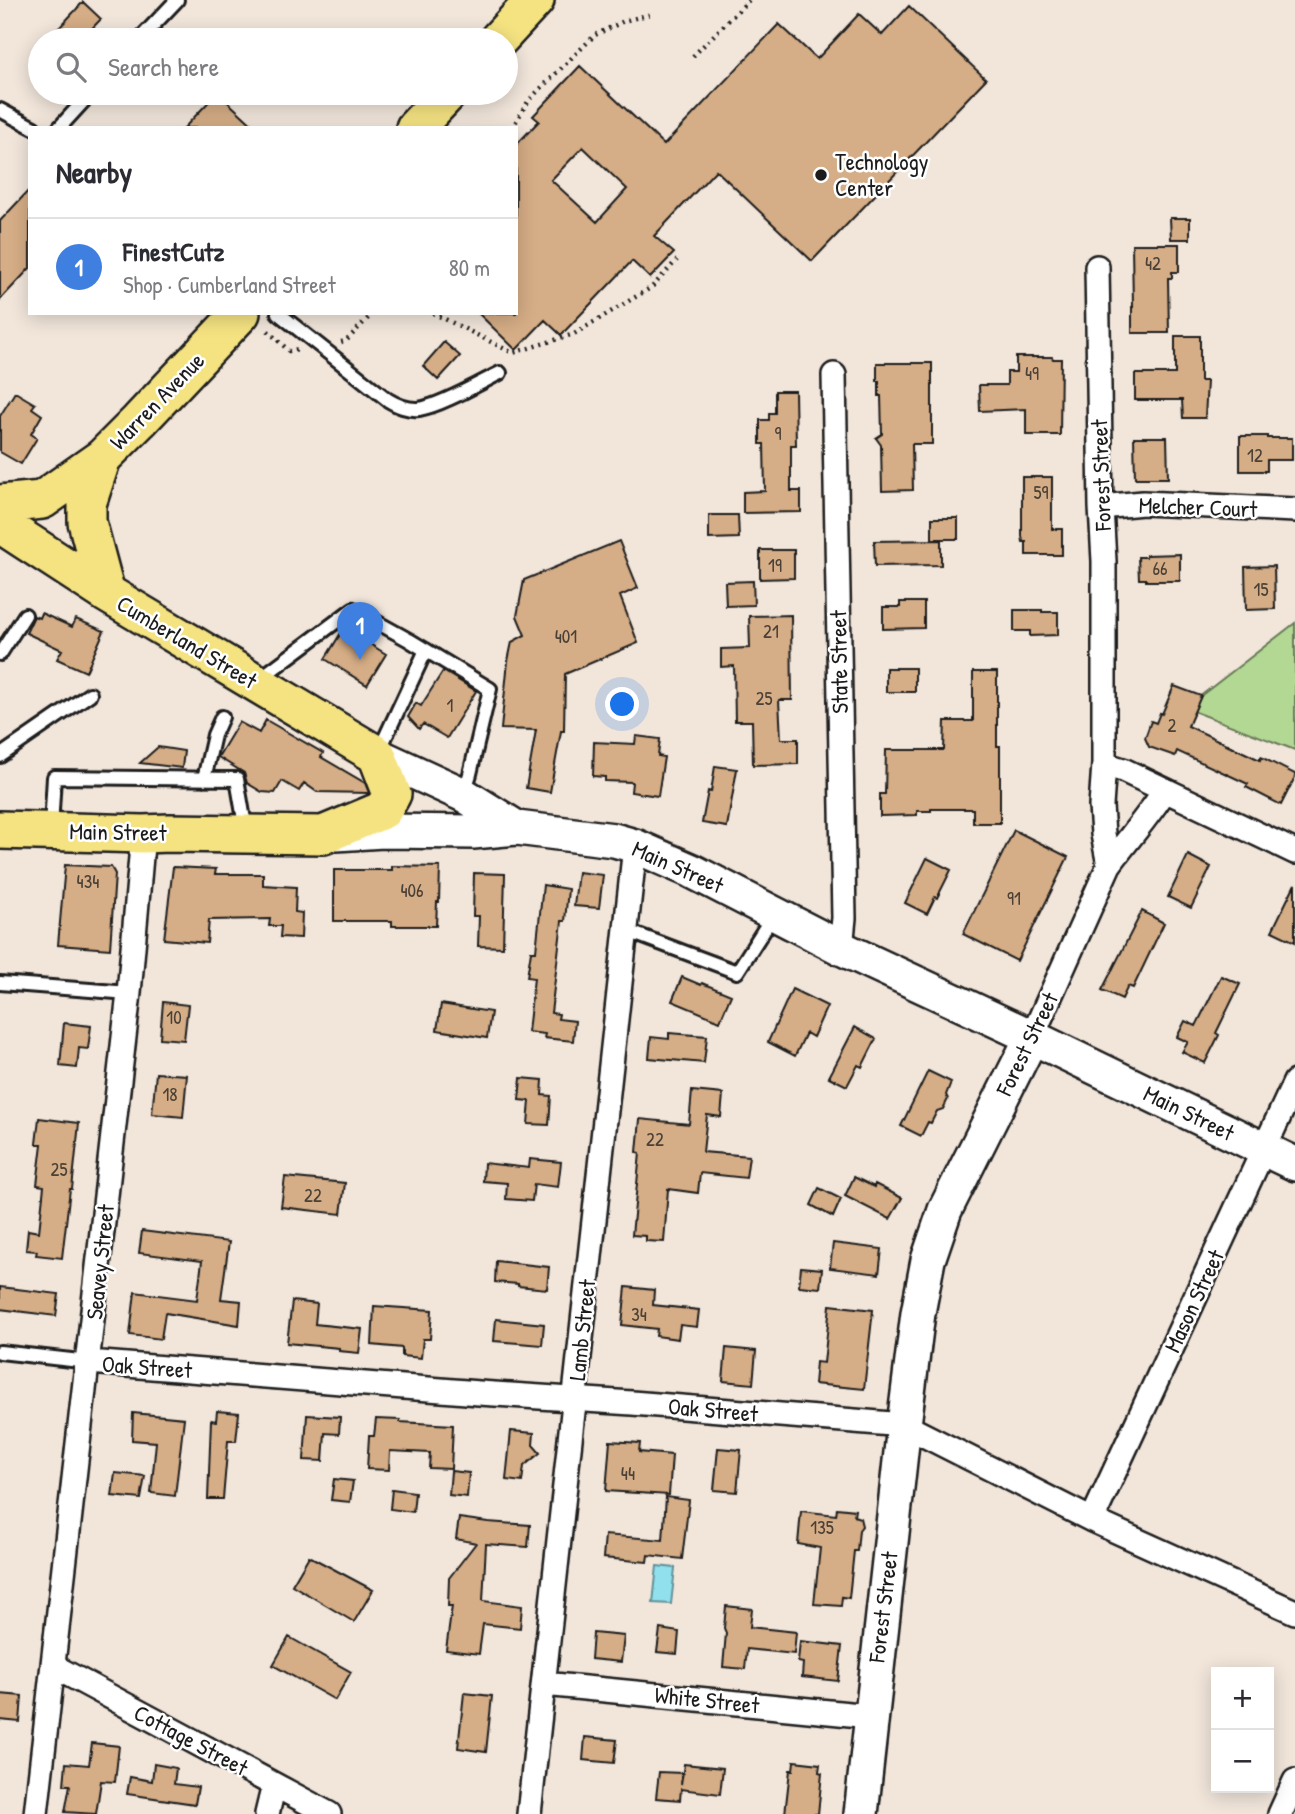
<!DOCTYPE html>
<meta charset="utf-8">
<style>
:root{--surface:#fff;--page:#f2f2f3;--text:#2b2b33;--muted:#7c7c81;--line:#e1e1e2;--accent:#0b8043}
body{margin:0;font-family:"Patrick Hand",sans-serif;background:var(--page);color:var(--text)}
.controls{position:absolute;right:21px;bottom:21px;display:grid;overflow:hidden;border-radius:0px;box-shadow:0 4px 18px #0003}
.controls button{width:63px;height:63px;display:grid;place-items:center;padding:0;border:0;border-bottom:2px solid var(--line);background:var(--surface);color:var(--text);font:35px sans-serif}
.you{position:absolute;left:623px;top:705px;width:24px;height:24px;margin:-18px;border:5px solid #fff;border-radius:50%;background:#1a73e8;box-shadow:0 0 0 10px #1a73e833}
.badge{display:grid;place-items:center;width:46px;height:46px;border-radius:50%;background:var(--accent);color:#fff;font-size:23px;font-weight:700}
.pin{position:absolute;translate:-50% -58px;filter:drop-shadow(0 2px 4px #0008)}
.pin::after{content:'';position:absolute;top:37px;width:24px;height:21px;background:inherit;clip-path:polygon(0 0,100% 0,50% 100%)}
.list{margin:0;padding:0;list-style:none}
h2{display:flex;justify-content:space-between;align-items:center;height:91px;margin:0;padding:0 28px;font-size:30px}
h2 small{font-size:23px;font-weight:400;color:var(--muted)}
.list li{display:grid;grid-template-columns:46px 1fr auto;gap:21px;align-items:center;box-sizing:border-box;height:98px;padding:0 28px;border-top:2px solid var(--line)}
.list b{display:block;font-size:26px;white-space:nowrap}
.list p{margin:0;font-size:23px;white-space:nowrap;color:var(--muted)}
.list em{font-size:23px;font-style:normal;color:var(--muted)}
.icon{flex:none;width:38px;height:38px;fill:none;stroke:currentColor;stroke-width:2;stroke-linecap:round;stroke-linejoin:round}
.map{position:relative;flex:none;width:1295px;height:1814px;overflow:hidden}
.search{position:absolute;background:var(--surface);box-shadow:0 4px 18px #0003;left:28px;top:28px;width:490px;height:77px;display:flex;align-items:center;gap:18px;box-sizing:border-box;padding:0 24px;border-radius:38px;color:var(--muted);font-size:26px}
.panel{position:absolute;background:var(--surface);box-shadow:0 4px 18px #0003;left:28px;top:126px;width:490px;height:189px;border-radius:0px}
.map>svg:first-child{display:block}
.green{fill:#b3d893;stroke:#687a58;stroke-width:2}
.water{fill:#90e0ed;stroke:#629299;stroke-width:2}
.building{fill:#d5ad86;stroke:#1c1c1c;stroke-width:2;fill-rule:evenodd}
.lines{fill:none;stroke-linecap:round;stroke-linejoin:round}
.lane-casing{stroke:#1c1c1c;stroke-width:18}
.street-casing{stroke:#1c1c1c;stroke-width:28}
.secondary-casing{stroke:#1c1c1c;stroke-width:38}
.primary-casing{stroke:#1c1c1c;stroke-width:42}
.path{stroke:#1c1c1c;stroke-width:4.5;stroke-dasharray:2 5;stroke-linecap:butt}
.lane{stroke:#fff;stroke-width:12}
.street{stroke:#fff;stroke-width:23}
.secondary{stroke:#fff;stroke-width:33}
.primary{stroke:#f5e382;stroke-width:37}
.poi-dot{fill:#1c1c1c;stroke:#fff;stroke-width:2.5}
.labels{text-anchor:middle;stroke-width:5;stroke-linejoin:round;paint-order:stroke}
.number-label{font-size:19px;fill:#4a4036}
.poi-label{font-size:23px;fill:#1c1c1c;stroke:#fff;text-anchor:start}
.street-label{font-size:23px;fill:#1c1c1c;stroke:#fff}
</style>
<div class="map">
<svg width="1295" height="1814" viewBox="0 0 1295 1814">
<rect width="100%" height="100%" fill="#f2e6db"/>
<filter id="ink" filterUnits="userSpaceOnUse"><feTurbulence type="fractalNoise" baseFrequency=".0143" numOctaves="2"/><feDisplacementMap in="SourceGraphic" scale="14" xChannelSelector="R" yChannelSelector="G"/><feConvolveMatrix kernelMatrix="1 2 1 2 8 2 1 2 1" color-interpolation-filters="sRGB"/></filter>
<g filter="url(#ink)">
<!-- green -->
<path class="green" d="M1295 623V750L1185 708Z"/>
<!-- water -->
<path class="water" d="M657 1566 675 1568 671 1604 653 1603Z"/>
<!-- building -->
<path class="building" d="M83 2 101 19 81 40H48Z
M909 6 986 79 812 261 716 170 654 236 674 253 650 278 632 261 561 335 545 320 516 350 478 313H516V145L539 121 533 116 580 66 664 145 779 24 817 59 859 14 882 35ZM583 147 627 189 597 222 551 180Z
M217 93H218L256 128H184Z
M30 189V268L0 300V221Z
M1170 218H1190V239H1171Z
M1132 244H1179V272H1172V278H1168L1169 333H1132V307H1133Z
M1175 336H1200V381H1207L1205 418H1183L1182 400H1135V374H1175Z
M444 342 460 356 438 380 423 366Z
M1016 357H1052L1053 359H1061L1060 435H1026V409L980 411 979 385H1007V372H1016Z
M877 363H932V444H912L913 490 882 491 881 445 876 438 882 434 881 396H879V381H877Z
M775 391H795L796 445H791V491H801V512L743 513V492L765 491 764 444H760V420H769V413H775Z
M15 392 35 404 32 408 42 415 31 434 37 438 21 464 0 452V416Z
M1240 436H1267V438H1292V460H1267V471H1240Z
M1134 437H1167L1168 478H1135Z
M1022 477H1052V529H1062V555H1026V542H1023L1022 536Z
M709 515H738L739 538 709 539Z
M932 518H958V539H932Z
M941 540V565L875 566 874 541Z
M619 541 638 588 620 596 638 643 565 674 564 731H561L550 792 526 788 536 730 501 729 508 661 512 642 525 635 517 616 524 580Z
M760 550H794V578L760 579Z
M1180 554V581H1146V579H1139L1138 557H1146V555Z
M1274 566 1275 609 1246 610 1245 567Z
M753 581 754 605 726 606 725 582Z
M900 602H924V628L883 629V607H900Z
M1014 610H1042V612H1058V635L1030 636V631H1014Z
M41 613 72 627 76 619 104 631 86 672 57 659 62 650 26 633 34 616 39 618Z
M791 615 792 700H779L781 739H798V764L753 765 752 721H735L734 666 721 667V649L750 648 749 616Z
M344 628 386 654 367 685 325 659Z
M886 668H915V692H886Z
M443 671 476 691 447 738 423 724 419 729 408 717 416 703 421 706Z
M973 672H997V746H1000V823H973V809H931V811H917V815L880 816V794H885L886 750H944L945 721H973Z
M1174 686 1201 696 1188 726 1260 760 1261 757 1295 774V777L1281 805 1246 787 1248 784 1177 751 1175 756 1149 747 1145 738 1151 721 1156 723 1160 713 1162 714Z
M266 720 323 753 321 757 365 783 369 793 317 792 304 783 299 791 282 781 275 793 262 792 247 783 244 773 218 757 239 722 259 733Z
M636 736 660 739 658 756 664 757 658 796 631 792 632 782 605 781V777L593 776 594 742 635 744Z
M158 747 184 751 182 768 140 763Z
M715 766 737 769 727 827 702 823 708 791 711 792Z
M1014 830 1068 857 1017 961 963 934Z
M1188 855 1211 867 1191 908 1168 897Z
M927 858 951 870 937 898 935 897 927 914 905 903Z
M65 865 111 867 115 874 110 949 58 945Z
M392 866 440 867 439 902H437L436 926H392V921H334V870H392Z
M173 867 216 869 215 874H263V885L296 887 295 912 302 913 301 938 280 937 281 926H269L270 919 209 920 207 943 164 939Z
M578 872 603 875 599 908 574 906Z
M474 873 505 874 503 947 478 946 479 916H473Z
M1295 884V942L1272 931Z
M543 885 568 889 565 921H562L551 1013 559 1014 558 1019 575 1021 573 1041 544 1038 545 1034 528 1032 534 978 527 977 531 951H536Z
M1142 911 1164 923 1133 988 1128 986 1122 999 1102 990Z
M1221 976 1240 984 1216 1033 1219 1035 1205 1063 1182 1052 1188 1042 1177 1037 1185 1021 1196 1026Z
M682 977 701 985 702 983 731 995 720 1021 672 1001Z
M792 989 827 1006 813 1037 806 1033 795 1056 768 1042Z
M163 1002 188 1005 184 1040 160 1038Z
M441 1004 491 1012 487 1038 437 1030Z
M64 1023 91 1026 88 1049 79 1048 77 1068 60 1066Z
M855 1027 876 1039 862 1067 858 1065 847 1086 829 1077Z
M669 1033 707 1036 704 1063 649 1058 651 1037 669 1039Z
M928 1071 951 1082 946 1095 948 1099 943 1109 937 1111 931 1123 928 1122 921 1136 901 1126Z
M156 1073 187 1075 183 1117 152 1114Z
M521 1078 543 1080 542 1095 551 1096 549 1125 528 1124 530 1101 519 1100Z
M692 1091 723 1094 721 1117 707 1115 703 1152 749 1156 746 1178 700 1173 698 1193 668 1189 664 1242 646 1241V1236L632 1235 640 1153 637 1152 640 1119 689 1124Z
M39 1118 79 1123 72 1189H70L62 1258 36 1255 37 1251 26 1250 28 1230 39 1232 44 1186 37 1185 42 1144H36Z
M530 1159 561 1162 558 1187 534 1184 532 1201 506 1199 507 1183 483 1181 484 1163 529 1168Z
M285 1177 345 1183 341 1214 281 1207Z
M854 1177 874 1187 875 1184 902 1198 890 1219 845 1196Z
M819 1188 841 1199 833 1217 811 1205Z
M142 1231 229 1242 221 1299 241 1301 239 1325 165 1313 161 1339 130 1335 135 1292 197 1300 202 1261 139 1253Z
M833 1243 882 1249 879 1274 830 1268Z
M496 1261 549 1267 547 1289 518 1286V1284L495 1282Z
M801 1267 822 1269 820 1288 799 1286Z
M0 1287 59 1294 56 1316 0 1309Z
M626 1287 654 1290 653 1305 699 1310 697 1327 680 1325 678 1339 656 1336 657 1329 622 1325Z
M292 1301 317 1304 315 1324 362 1329 359 1353 339 1351V1348L287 1343Z
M830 1305 873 1310 864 1389 814 1384 816 1362 824 1363Z
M374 1306 432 1310 430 1339H423L421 1358 402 1356V1348L372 1345Z
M496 1319 544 1324 542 1345 494 1341Z
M726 1348 756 1351 753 1384 723 1381Z
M217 1411 239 1413 236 1441H228L223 1499H208L211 1420 216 1421Z
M133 1413 184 1418 175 1496 151 1493 156 1442 132 1440Z
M307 1415 340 1417 339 1434 325 1433 323 1461 304 1460Z
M376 1419 400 1420V1422L453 1425 451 1469 429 1468 430 1453 390 1451 389 1470 367 1469 369 1436H374Z
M511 1431 534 1433 533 1445 540 1453 524 1466 522 1482 506 1480Z
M610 1441 640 1443 639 1452 672 1455 669 1495 606 1491Z
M718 1448 741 1450 737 1492 714 1490Z
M451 1471 469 1473 467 1497 449 1495Z
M115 1473 145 1476 141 1499 112 1496Z
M334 1479 353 1481 350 1502 331 1500Z
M392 1489 415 1492 413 1512 390 1509Z
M666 1497 689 1500 682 1559 648 1555 647 1562 603 1558 605 1535 663 1540Z
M837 1508 855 1510 854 1516 860 1518 862 1526 859 1530 857 1551H854L849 1598 842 1597 841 1606 814 1604 820 1548 798 1544 801 1511 836 1515Z
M459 1518 488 1522 530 1525 528 1547 486 1544 483 1601 522 1606 520 1628 483 1624 479 1654 446 1650 452 1606H448L449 1578 476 1543 456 1539Z
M309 1556 373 1590 354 1622 292 1585Z
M726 1606 752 1609 750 1627 796 1632 794 1654 747 1649 745 1669 723 1667 726 1633 724 1628Z
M660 1629 679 1632 677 1654 657 1652Z
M593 1633 624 1636 621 1662 591 1659Z
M289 1637 351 1672 335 1700 273 1665Z
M800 1641 842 1646 838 1681 802 1677 803 1663 798 1662Z
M464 1693 492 1696 486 1752 458 1748Z
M0 1694 22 1696 20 1722 0 1720Z
M585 1737 617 1740 614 1763 583 1760Z
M92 1743 119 1746 115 1782 101 1781 96 1814 65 1812 70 1785H64L66 1763 89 1765Z
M794 1761 820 1764 819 1772 822 1773 818 1814H785L790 1770H793Z
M154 1764 176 1768 174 1784 198 1787 195 1804 127 1794 130 1777 152 1781Z
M684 1764 723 1768 720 1794 681 1789 680 1800 656 1798 659 1772 682 1773 681 1785Z"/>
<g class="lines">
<defs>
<path id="lane" d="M139 40 177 0
M0 110 34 128
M59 128 91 93
M278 313 388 400C398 406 407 410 419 409 440 406 480 383 500 373
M0 654 25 615
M258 680 353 609 409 640 490 689 470 774 464 793
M379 751 426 650
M0 756 90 694
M204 779 214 735 222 717
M51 827 54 777 237 779 246 831
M625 930 737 972 774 914
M0 983 129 993
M0 1352 89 1362"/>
<path id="street" d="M834 375 844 918 841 948
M1101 507 1143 503 1295 510
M1104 764 1123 770 1295 852
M1109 865C1127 840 1148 817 1165 790
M1032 1037 1109 865 1103 834 1101 806 1104 764V561L1101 507 1097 267
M89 1362 479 1393 632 1403 904 1425 1092 1520 1295 1612
M1092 1520 1295 1082
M53 1666 329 1814
M544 1684 870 1716
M36 1814 129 993 143 834
M267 1814 274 1785
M529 1814 635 846
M1280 1814 1295 1781"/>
<path id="secondary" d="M377 755 464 795 517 828
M336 834 383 831 473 832 517 828 614 840 635 846 692 871 841 948 1032 1037 1295 1164
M861 1814 904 1425 918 1313 928 1260 945 1210 1032 1037"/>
<path id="primary" d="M498 40 535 0
M415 128 448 93
M102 458 87 504V522L106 593
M0 504 42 500 102 458 139 421 241 313
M0 524 106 593 377 755 392 794 383 810 323 835 169 833 143 834 0 830"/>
</defs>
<!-- lane casing -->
<use href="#lane" class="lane-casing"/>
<!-- street casing -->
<use href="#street" class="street-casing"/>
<!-- secondary casing -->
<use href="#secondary" class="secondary-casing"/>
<!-- primary casing -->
<use href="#primary" class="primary-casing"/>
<!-- path -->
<path class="path" d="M693 56 749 0
M512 128 529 100 595 35 624 21 651 14
M433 313 513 353 574 334 652 287 677 260
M268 331 289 351 298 349
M341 342 346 341 373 313"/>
<!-- lane -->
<use href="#lane" class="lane"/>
<!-- street -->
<use href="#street" class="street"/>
<!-- secondary -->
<use href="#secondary" class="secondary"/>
<!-- primary -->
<use href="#primary" class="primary"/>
</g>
</g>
<!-- markers -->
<circle class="poi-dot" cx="821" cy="175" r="7"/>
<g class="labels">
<!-- number labels -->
<g class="number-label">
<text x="1153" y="270">42</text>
<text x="1032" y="380">49</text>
<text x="778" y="440">9</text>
<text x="1255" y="462">12</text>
<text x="1041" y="499">59</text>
<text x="775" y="572">19</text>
<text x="1160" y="575">66</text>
<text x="1261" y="596">15</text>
<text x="771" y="638">21</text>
<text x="566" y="643">401</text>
<text x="764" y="705">25</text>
<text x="450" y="712">1</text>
<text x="1172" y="732">2</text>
<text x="88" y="888">434</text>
<text x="412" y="897">406</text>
<text x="1014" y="905">91</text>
<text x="174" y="1024">10</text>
<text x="170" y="1101">18</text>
<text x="655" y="1146">22</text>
<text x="59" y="1176">25</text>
<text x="313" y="1202">22</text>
<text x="639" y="1321">34</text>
<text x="628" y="1480">44</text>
<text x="822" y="1534">135</text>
</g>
<!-- poi labels -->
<g class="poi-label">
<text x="835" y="170">Technology<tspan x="835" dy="26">Center</tspan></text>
</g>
<!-- street labels -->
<g class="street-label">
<text transform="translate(157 401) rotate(-46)" y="8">Warren Avenue</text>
<text transform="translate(1101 475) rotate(-92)" y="8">Forest Street</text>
<text transform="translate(1198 507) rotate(2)" y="8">Melcher Court</text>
<text transform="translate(187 642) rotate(31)" y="8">Cumberland Street</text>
<text transform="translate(839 662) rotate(-91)" y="8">State Street</text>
<text transform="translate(118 832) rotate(1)" y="8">Main Street</text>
<text transform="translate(678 867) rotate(24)" y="8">Main Street</text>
<text transform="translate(1027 1044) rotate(-64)" y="8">Forest Street</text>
<text transform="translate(1189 1113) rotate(26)" y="8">Main Street</text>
<text transform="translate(100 1262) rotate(-84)" y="8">Seavey Street</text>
<text transform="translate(1194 1301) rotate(-65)" y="8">Mason Street</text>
<text transform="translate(582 1330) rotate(-84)" y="8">Lamb Street</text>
<text transform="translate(147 1367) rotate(4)" y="8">Oak Street</text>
<text transform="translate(713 1410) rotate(5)" y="8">Oak Street</text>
<text transform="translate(883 1607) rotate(-83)" y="8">Forest Street</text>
<text transform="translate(707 1700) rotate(6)" y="8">White Street</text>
<text transform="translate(191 1740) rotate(28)" y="8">Cottage Street</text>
</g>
</g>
</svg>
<div class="controls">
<button>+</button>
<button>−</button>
</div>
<div class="you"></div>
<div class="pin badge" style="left:360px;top:660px;background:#3f7fe0">1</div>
<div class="search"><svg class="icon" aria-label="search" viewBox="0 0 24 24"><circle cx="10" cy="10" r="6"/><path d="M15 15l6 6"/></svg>Search here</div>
<section class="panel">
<h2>Nearby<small></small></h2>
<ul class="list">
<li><span class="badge" style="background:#3f7fe0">1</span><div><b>FinestCutz</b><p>Shop · Cumberland Street</p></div><em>80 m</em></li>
</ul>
</section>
</div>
